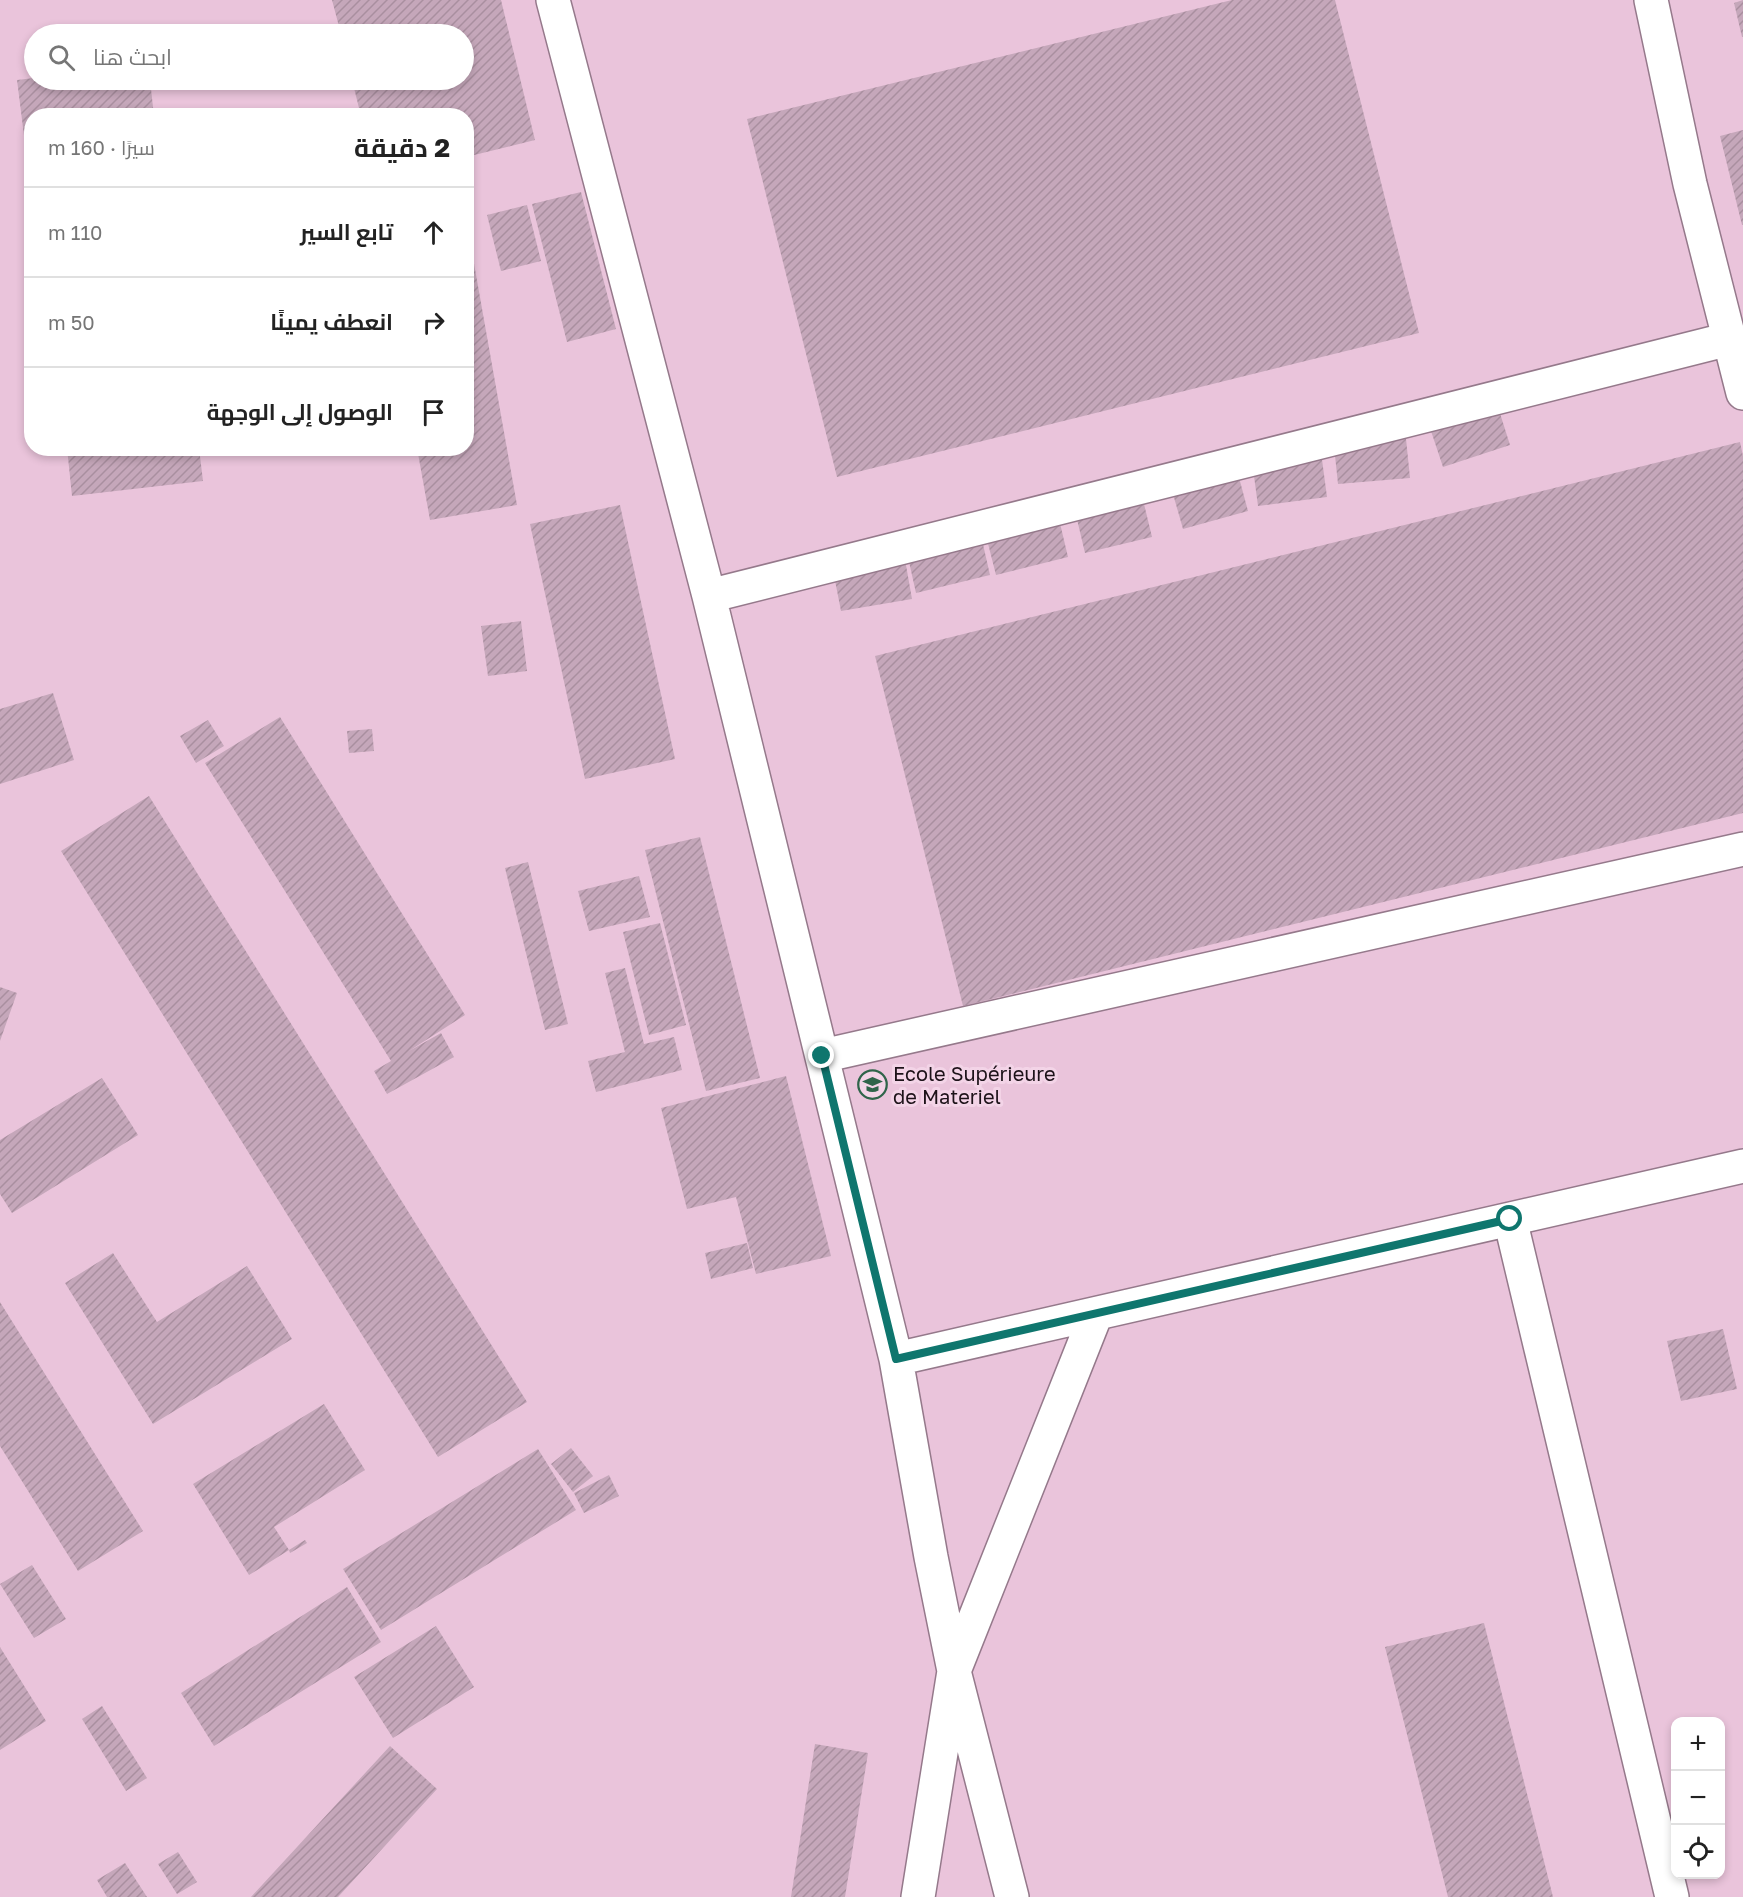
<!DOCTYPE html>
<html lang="ar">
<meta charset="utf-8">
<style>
:root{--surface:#fff;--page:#f6f6f6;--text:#222;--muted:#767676;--line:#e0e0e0}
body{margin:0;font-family:"Golos Text",Cairo,sans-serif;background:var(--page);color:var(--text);direction:rtl}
.controls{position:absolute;right:18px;bottom:18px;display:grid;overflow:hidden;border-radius:12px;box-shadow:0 3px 9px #0003}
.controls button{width:54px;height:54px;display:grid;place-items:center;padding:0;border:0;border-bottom:2px solid var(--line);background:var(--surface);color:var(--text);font:30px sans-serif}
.stop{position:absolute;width:18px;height:18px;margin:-14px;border:4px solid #0f766e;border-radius:50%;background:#fff}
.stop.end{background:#0f766e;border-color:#fff;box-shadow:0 2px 6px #0008}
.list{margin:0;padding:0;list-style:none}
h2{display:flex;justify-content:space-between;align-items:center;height:78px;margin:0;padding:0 24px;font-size:26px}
h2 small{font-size:20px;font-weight:400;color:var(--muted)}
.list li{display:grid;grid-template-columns:39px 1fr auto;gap:18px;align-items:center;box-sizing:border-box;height:90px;padding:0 24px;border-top:2px solid var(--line)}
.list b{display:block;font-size:22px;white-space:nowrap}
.list em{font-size:20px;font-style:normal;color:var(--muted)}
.icon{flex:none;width:33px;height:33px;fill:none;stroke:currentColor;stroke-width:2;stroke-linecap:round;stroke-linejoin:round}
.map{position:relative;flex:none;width:1743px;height:1897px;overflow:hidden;direction:ltr}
.search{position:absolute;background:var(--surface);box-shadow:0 3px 9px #0003;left:24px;top:24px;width:450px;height:66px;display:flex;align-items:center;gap:15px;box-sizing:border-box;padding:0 21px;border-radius:33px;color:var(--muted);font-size:22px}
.panel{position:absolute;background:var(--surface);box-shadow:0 3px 9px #0003;left:24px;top:108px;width:450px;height:348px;border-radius:24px;direction:rtl}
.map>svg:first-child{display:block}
.built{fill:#eac4db;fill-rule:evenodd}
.building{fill:url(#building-hatch)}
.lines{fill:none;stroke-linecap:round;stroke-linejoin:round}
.minor-casing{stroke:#95798b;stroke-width:36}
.minor{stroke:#fff;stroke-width:33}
.route{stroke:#0f766e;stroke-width:8}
.labels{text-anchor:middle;stroke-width:6;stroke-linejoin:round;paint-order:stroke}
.poi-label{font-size:20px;fill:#1d1219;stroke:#f3d4e7;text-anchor:start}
</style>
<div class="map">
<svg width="1743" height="1897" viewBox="0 0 1743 1897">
<defs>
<pattern id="building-hatch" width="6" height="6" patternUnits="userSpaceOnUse" patternTransform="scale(1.5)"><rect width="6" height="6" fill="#c5a7ba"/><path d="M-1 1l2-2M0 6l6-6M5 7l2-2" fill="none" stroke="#a98f9f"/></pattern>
</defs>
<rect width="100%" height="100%" fill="#f3d4e7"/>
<!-- built -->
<path class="built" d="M0 0H1743V1897H0ZM34 34H464V80H34ZM32 116H466V448H32ZM1676 1722H1720V1874H1676Z"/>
<!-- building -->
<path class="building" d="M332 0H501L535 140 466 157V116H361L352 80H464V34H341Z
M1232 0H1335L1419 333 837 477 747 119Z
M1743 0V37H1742L1734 3Z
M34 78 150 80 154 116H32V175H29L17 80Z
M1743 130V225H1742L1720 136Z
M581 192 616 329 567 342 532 204Z
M527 205 541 261 501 271 487 215Z
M473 258 517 505 430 520 417 448H466V259Z
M1492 388 1510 445 1443 467 1424 410Z
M1404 419 1410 478 1338 484 1332 427Z
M1319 437 1327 497 1258 506 1250 446Z
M1740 442 1743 456V813L963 1006 875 656Z
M67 448H199L203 481 72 496Z
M1233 455 1248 511 1183 529 1167 473Z
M1138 479 1152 537 1085 553 1071 494Z
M1054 498 1068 557 996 575 981 516Z
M620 505 675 759 585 779 530 524Z
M977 518 990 575 916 593 903 535Z
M901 537 912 599 841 611 829 550Z
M521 621 527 671 488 676 481 626Z
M53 693 74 760 0 784V709Z
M280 717 465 1015 409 1051 441 1033 454 1057 387 1094 374 1071 391 1061 205 763Z
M208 720 224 746 196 763 180 736Z
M372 729 374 751 349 753 347 731Z
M149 796 527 1402 438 1457 61 851Z
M700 837 760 1078 706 1091 645 850Z
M528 862 568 1024 545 1030 505 868Z
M639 876 650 917 589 931 578 891Z
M660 923 686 1025 649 1035 623 932Z
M625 968 644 1044 674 1037 682 1070 596 1092 588 1061 625 1052 605 973Z
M0 987 17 993 0 1041Z
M786 1076 831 1256 756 1274 736 1197 687 1209 661 1108Z
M102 1078 138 1135 12 1213 0 1194V1140Z
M747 1243 753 1268 711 1279 705 1253Z
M113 1253 157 1322 247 1266 292 1339 153 1424 65 1283Z
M0 1302 143 1531 78 1571 0 1446Z
M1723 1329 1737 1389 1681 1401 1667 1341Z
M324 1404 365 1470 274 1527 289 1550 249 1575 193 1484Z
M571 1448 593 1476 573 1492 551 1464Z
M538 1449 576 1510 381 1630 343 1569Z
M609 1475 619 1496 584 1513 574 1493Z
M305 1540 307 1543 290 1553 289 1550Z
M32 1565 66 1619 34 1638 0 1584Z
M347 1587 381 1642 214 1746 181 1693Z
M1484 1623 1553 1897H1448L1385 1647Z
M436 1626 474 1687 393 1738 354 1677Z
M0 1647 46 1721 0 1750Z
M102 1706 147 1778 126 1791 82 1719Z
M815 1744 868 1753 845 1897H791Z
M390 1746 437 1789 338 1897H251Z
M178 1852 197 1882 177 1894 158 1864Z
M125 1863 147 1897H107L97 1880Z"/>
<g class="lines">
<defs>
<path id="minor" d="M553 0 709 596 896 1359 931 1557 954 1671 1012 1897
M1651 0 1690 184 1743 393
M709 596 1729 339
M822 1056 1743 849
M1510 1219 1672 1897
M896 1359 1743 1166
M918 1897 954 1671 1096 1314"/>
</defs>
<!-- minor casing -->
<use href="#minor" class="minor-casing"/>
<!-- minor -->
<use href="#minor" class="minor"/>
</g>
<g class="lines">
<!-- route -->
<path class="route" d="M822 1056 896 1359 1510 1219"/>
</g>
<!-- icons -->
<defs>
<symbol id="university-ring" viewBox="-11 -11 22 22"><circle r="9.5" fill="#f3d4e7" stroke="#2f644a" stroke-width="1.5"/><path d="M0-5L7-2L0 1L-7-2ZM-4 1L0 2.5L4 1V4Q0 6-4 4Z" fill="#2f644a"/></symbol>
</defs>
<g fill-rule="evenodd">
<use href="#university-ring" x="856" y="1068" width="33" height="33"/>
</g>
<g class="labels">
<!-- poi labels -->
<g class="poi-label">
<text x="893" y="1081">Ecole Supérieure<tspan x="893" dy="23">de Materiel</tspan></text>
</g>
</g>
</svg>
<div class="controls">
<button>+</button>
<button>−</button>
<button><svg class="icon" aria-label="locate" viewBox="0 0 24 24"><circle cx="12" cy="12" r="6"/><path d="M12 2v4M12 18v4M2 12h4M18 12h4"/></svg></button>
</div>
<div class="stop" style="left:1510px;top:1219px"></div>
<div class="stop end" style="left:822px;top:1056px"></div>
<div class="search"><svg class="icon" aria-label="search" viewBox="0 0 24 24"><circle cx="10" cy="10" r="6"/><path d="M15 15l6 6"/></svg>ابحث هنا</div>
<section class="panel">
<h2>2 دقيقة<small>سيرًا · 160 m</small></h2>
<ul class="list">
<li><svg class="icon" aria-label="ahead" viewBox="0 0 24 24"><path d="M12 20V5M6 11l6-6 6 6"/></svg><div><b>تابع السير</b></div><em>110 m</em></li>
<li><svg class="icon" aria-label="right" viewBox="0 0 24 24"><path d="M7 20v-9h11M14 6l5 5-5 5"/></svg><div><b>انعطف يمينًا</b></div><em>50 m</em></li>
<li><svg class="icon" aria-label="arrive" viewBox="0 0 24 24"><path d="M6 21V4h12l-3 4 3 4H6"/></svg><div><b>الوصول إلى الوجهة</b></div></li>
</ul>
</section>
</div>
